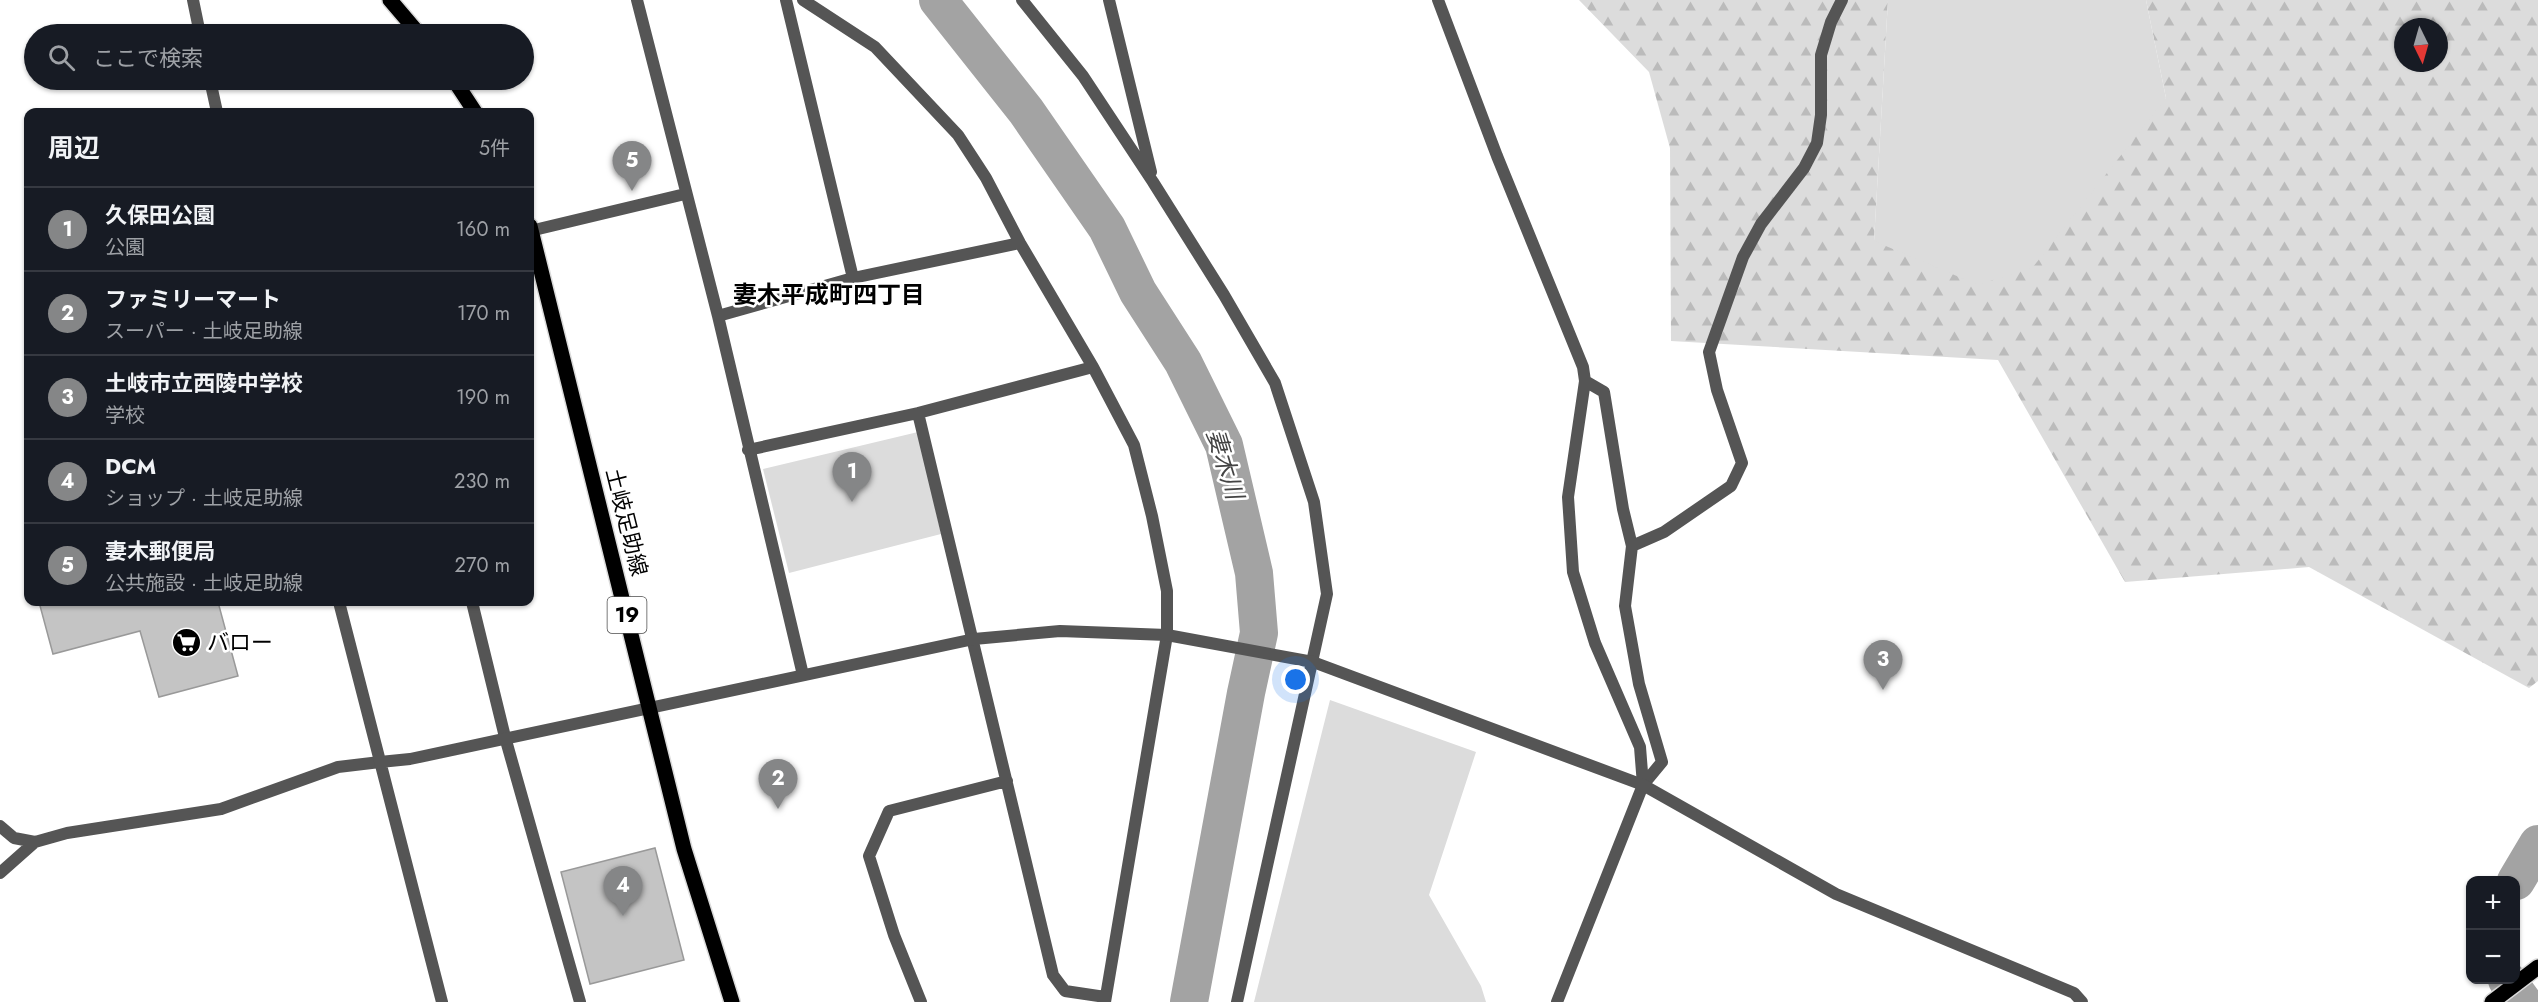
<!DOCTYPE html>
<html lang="ja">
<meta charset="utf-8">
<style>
:root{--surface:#171b24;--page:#242831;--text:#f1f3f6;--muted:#9ea1a6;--line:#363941;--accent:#858687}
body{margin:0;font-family:Jost,"Noto Sans JP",sans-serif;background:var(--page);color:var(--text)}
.controls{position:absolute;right:18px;bottom:18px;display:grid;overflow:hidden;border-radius:12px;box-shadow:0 2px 4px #0004}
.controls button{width:54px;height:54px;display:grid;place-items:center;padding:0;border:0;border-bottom:2px solid var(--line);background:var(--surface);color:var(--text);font:30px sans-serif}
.compass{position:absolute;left:2394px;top:18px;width:54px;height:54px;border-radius:50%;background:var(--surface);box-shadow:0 2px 4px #0004;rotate:175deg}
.you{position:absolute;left:1296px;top:680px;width:21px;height:21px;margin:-15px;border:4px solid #fff;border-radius:50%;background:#1a73e8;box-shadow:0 0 0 9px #1a73e833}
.badge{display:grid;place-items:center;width:39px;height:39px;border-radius:50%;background:var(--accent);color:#fff;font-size:20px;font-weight:700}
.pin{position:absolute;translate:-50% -50px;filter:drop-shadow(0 2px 3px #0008)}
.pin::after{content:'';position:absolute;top:32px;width:21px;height:18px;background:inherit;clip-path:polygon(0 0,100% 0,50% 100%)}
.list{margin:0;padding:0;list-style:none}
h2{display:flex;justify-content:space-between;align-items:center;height:78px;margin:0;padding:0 24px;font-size:26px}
h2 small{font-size:20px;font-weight:400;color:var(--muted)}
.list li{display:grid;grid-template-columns:39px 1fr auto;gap:18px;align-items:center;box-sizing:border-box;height:84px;padding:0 24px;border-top:2px solid var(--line)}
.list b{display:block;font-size:22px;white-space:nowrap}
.list p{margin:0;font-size:20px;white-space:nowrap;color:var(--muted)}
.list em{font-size:20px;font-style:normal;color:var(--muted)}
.icon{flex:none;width:33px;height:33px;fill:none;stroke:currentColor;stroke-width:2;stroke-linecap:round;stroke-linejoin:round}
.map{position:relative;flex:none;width:2538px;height:1002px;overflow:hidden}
.search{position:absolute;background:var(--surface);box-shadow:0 2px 4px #0004;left:24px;top:24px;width:510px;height:66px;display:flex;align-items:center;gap:15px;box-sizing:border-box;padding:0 21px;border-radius:33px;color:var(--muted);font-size:22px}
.panel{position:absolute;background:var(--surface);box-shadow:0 2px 4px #0004;left:24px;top:108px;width:510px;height:498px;border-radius:12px}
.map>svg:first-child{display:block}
.forest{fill:url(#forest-firs);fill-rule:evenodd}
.park{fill:#dcdcdc}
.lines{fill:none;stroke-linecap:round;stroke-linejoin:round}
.river{stroke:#a3a3a3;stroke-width:38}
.building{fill:#c4c4c4;stroke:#999;stroke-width:1.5}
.primary-casing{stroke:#dbdbdb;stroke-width:18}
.minor{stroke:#555;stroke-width:12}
.tertiary{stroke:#555;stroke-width:12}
.primary{stroke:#000;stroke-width:15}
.labels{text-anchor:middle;stroke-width:5;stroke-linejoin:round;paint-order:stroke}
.shield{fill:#fff;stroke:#4c4c4c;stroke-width:1.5}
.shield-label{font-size:21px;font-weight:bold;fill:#000}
.street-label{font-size:22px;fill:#000;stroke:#fff}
.poi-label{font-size:22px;fill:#000;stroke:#fff;text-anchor:start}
.neighbourhood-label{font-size:24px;font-weight:bold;fill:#000;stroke:#fff}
.water-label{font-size:24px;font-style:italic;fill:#444;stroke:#fff}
</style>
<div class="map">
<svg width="2538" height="1002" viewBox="0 0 2538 1002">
<defs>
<pattern id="forest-firs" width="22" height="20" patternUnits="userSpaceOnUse" patternTransform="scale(1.5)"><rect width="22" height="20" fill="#dcdcdc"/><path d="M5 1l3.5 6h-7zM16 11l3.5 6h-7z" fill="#bbb"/></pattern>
</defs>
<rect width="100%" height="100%" fill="#fff"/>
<!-- forest -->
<path class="forest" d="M1579 0H1888L1874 241 2166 98 2146 0H2538V681L2529 688 2309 567 2125 582 1998 360 1671 341 1670 148 1649 72ZM2403 27H2439V63H2403Z"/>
<!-- park -->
<path class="park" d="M1888 0H2146L2166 98 2033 267 1978 285 1874 241Z
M918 432 941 534 789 573 763 469Z
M1330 700 1476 752 1429 895 1481 986 1486 1002H1254Z"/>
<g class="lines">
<!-- river -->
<path class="river" d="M938 0 1026 111 1107 228 1138 292 1183 362 1224 445 1254 573 1259 633 1246 693 1189 1002
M2516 881 2538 844
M2507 980 2523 1002"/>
</g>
<!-- building -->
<path class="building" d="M39 602H218L238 676 159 697 140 631 53 654Z
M655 848 684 960 590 984 561 872Z"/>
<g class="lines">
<defs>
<path id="primary" d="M390 0 419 34
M454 80 475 112
M530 226 684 849 732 1002
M2492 1002 2538 967"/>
</defs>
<!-- primary casing -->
<use href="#primary" class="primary-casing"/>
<!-- minor -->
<path class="minor" d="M637 0 718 316 803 675
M786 0 853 278
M803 0 875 47 958 135 986 178 1020 243 1093 367 1134 445 1152 516 1167 591V635L1105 1002
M1022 0 1083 76 1153 182 1224 295 1275 383 1314 502 1327 594 1237 1002
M1109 0 1151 172
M1438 0 1497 156 1583 367 1585 381 1604 392 1623 509 1632 546 1625 606 1639 684 1662 762 1643 785 1557 1002
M530 231 685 194
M718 316 853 278 1020 243
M1585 381 1568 497 1573 572 1595 643 1640 747 1643 785
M918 413 1053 975 1065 991 1105 997
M748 450 918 413 1093 367
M1632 546 1664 532 1731 486 1742 463 1717 390 1709 352 1743 257 1761 224 1804 168 1817 143 1821 115V55L1831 22 1842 0
M472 602 505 737 580 1002
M0 826 14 838 35 842 67 833 221 809 338 767 380 762
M0 873 35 842
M921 1002 894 935 869 856 889 811 1007 781"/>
<!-- tertiary -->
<path class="tertiary" d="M193 0 200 34
M210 80 217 112
M339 602 442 1002
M380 762 410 759 974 639 1060 631 1167 635 1313 662 1643 785 1836 894 2074 993 2082 1002"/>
<!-- primary -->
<use href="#primary" class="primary"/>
</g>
<!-- icons -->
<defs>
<symbol id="supermarket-disc" viewBox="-11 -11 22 22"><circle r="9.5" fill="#000" stroke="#fff"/><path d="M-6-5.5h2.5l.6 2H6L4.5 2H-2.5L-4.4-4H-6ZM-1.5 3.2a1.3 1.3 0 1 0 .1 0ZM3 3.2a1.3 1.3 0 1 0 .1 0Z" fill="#fff"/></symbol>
</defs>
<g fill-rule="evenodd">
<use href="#supermarket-disc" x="170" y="626" width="33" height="33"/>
</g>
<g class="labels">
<!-- shield labels -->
<rect class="shield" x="607.5" y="597" width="39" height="36" rx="4.5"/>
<g class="shield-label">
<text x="627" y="622">19</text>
</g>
<!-- street labels -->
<g class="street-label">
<text transform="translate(627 522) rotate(76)" y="8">土岐足助線</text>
</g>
<!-- poi labels -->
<g class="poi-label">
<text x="207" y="650">バロー</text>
</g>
<!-- neighbourhood labels -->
<g class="neighbourhood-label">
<text x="829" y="303">妻木平成町四丁目</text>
</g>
<!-- water labels -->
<g class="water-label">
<text transform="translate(1225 464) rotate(73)" y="8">妻木川</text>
</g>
</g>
</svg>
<div class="controls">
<button>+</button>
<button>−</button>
</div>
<svg class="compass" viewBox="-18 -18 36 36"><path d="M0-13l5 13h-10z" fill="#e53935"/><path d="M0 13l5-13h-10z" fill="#9ea1a6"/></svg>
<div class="you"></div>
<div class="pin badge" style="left:852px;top:502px">1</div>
<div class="pin badge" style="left:778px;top:809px">2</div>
<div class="pin badge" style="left:1883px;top:690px">3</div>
<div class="pin badge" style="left:623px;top:916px">4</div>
<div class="pin badge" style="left:632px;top:191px">5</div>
<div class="search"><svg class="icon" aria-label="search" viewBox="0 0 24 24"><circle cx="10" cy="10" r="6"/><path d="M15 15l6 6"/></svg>ここで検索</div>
<section class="panel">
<h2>周辺<small>5件</small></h2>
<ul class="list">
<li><span class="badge">1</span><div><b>久保田公園</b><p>公園</p></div><em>160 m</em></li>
<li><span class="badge">2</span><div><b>ファミリーマート</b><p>スーパー · 土岐足助線</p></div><em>170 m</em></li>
<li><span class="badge">3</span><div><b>土岐市立西陵中学校</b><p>学校</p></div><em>190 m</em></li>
<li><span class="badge">4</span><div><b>DCM</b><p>ショップ · 土岐足助線</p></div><em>230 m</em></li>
<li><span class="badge">5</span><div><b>妻木郵便局</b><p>公共施設 · 土岐足助線</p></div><em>270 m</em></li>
</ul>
</section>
</div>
